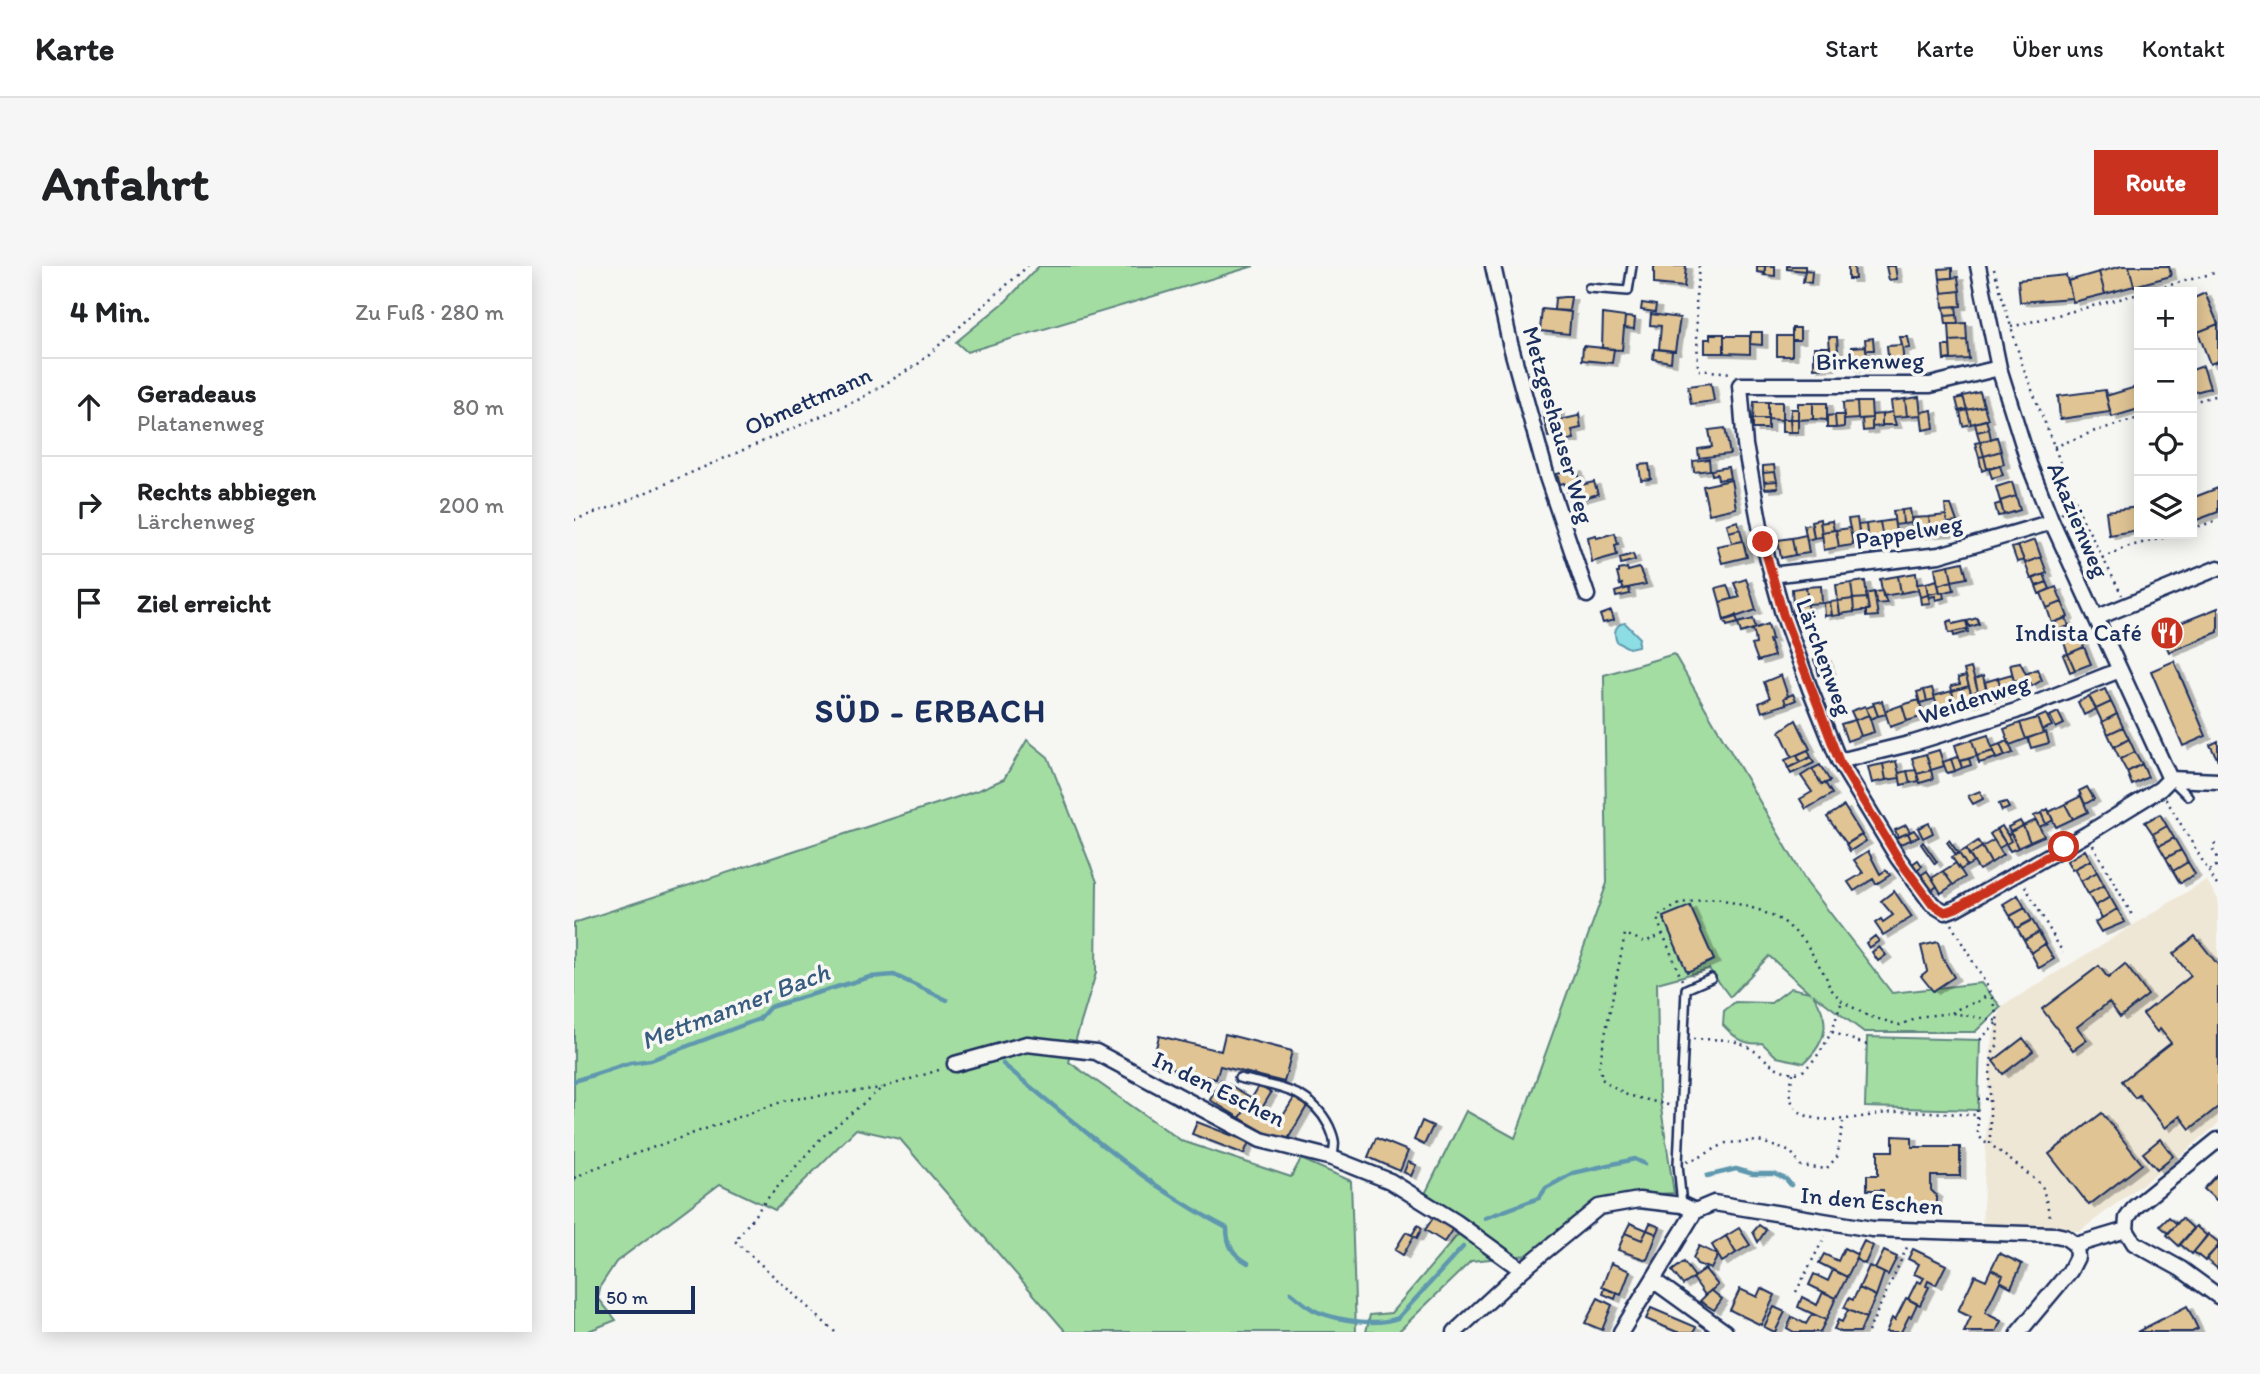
<!DOCTYPE html>
<html lang="de">
<meta charset="utf-8">
<style>
:root{--surface:#fff;--page:#f6f6f6;--text:#202124;--muted:#757577;--line:#e0e0e0;--accent:#c8321e}
body{margin:0;font-family:Itim,sans-serif;background:var(--page);color:var(--text)}
.controls{position:absolute;right:21px;top:21px;display:grid;overflow:hidden;border-radius:0px;box-shadow:0 4px 18px #0003}
.controls button{width:63px;height:63px;display:grid;place-items:center;padding:0;border:0;border-bottom:2px solid var(--line);background:var(--surface);color:var(--text);font:35px sans-serif}
.scale{position:absolute;left:21px;bottom:18px;width:100px;box-sizing:border-box;padding-left:7px;border:4px solid #1b2f5e;border-top:0;font-size:19px;line-height:24px;white-space:nowrap;color:#1b2f5e;-webkit-text-stroke:5px #f6f6f2;paint-order:stroke}
.stop{position:absolute;width:21px;height:21px;margin:-16px;border:5px solid #c8321e;border-radius:50%;background:#fff}
.stop.end{background:#c8321e;border-color:#fff;box-shadow:0 2px 7px #0008}
.list{margin:0;padding:0;list-style:none}
h2{display:flex;justify-content:space-between;align-items:center;height:91px;margin:0;padding:0 28px;font-size:30px}
h2 small{font-size:23px;font-weight:400;color:var(--muted)}
.list li{display:grid;grid-template-columns:46px 1fr auto;gap:21px;align-items:center;box-sizing:border-box;height:98px;padding:0 28px;border-top:2px solid var(--line)}
.list b{display:block;font-size:26px;white-space:nowrap}
.list p{margin:0;font-size:23px;white-space:nowrap;color:var(--muted)}
.list em{font-size:23px;font-style:normal;color:var(--muted)}
.icon{flex:none;width:38px;height:38px;fill:none;stroke:currentColor;stroke-width:2;stroke-linecap:round;stroke-linejoin:round}
.map{position:relative;flex:none;width:1644px;height:1066px;overflow:hidden;border-radius:0px}
header{display:flex;align-items:center;gap:42px;box-sizing:border-box;height:98px;padding:0 35px;background:var(--surface);border-bottom:2px solid var(--line)}
header strong{font-size:33px}
nav{display:flex;gap:38px;margin-inline-start:auto;font-size:24px}
.intro{display:flex;align-items:center;justify-content:space-between;box-sizing:border-box;height:168px;padding:0 42px}
h1{margin:0;font-size:49px}
.button{padding:18px 32px;border-radius:0px;background:var(--accent);color:#fff;font-size:24px;font-weight:700}
main{display:flex;gap:42px;padding:0 42px}
aside{flex:1;background:var(--surface);border-radius:0px;box-shadow:0 4px 18px #0003}
.map>svg:first-child{display:block}
.built{fill:#efe7d6}
.green{fill:#a4dda2;stroke:#608680;stroke-width:2}
.water{fill:#8ddee4;stroke:#5f98ae;stroke-width:2}
.lines{fill:none;stroke-linecap:round;stroke-linejoin:round}
.stream{stroke:#5f98ae;stroke-width:4.5}
.building{fill:#e0c494;stroke:#1b2f5e;stroke-width:2;filter:url(#shadow)}
.service-casing{stroke:#1b2f5e;stroke-width:12}
.minor-casing{stroke:#1b2f5e;stroke-width:19}
.path{stroke:#1b2f5e;stroke-width:2.5;stroke-dasharray:2 5;stroke-linecap:butt}
.service{stroke:#f6f6f2;stroke-width:7}
.minor{stroke:#f6f6f2;stroke-width:14}
.route{stroke:#c8321e;stroke-width:9}
.labels{text-anchor:middle;stroke-width:7;stroke-linejoin:round;paint-order:stroke}
.street-label{font-size:24px;fill:#1b2f5e;stroke:#f6f6f2}
.poi-label{font-size:24px;fill:#1b2f5e;stroke:#f6f6f2;text-anchor:end}
.water-label{font-size:26px;font-style:italic;fill:#385b80;stroke:#f6f6f2}
.district-label{font-size:32px;font-weight:bold;letter-spacing:2px;fill:#1b2f5e;stroke:#f6f6f2}
</style>
<header>
<strong>Karte</strong>
<nav><a>Start</a><a>Karte</a><a>Über uns</a><a>Kontakt</a></nav>
</header>
<div class="intro"><h1>Anfahrt</h1><a class="button">Route</a></div>
<main>
<aside>
<h2>4 Min.<small>Zu Fuß · 280 m</small></h2>
<ul class="list">
<li><svg class="icon" aria-label="ahead" viewBox="0 0 24 24"><path d="M12 20V5M6 11l6-6 6 6"/></svg><div><b>Geradeaus</b><p>Platanenweg</p></div><em>80 m</em></li>
<li><svg class="icon" aria-label="right" viewBox="0 0 24 24"><path d="M7 20v-9h11M14 6l5 5-5 5"/></svg><div><b>Rechts abbiegen</b><p>Lärchenweg</p></div><em>200 m</em></li>
<li><svg class="icon" aria-label="arrive" viewBox="0 0 24 24"><path d="M6 21V4h12l-3 4 3 4H6"/></svg><div><b>Ziel erreicht</b></div></li>
</ul>
</aside>
<div class="map">
<svg width="1644" height="1066" viewBox="0 0 1644 1066">
<defs>
<filter id="shadow"><feDropShadow dx="5.5" dy="3" stdDeviation="0" flood-color="#0004"/></filter>
</defs>
<rect width="100%" height="100%" fill="#f6f6f2"/>
<filter id="ink" filterUnits="userSpaceOnUse"><feTurbulence type="fractalNoise" baseFrequency=".0143" numOctaves="2"/><feDisplacementMap in="SourceGraphic" scale="14" xChannelSelector="R" yChannelSelector="G"/><feConvolveMatrix kernelMatrix="1 2 1 2 8 2 1 2 1" color-interpolation-filters="sRGB"/></filter>
<g filter="url(#ink)">
<!-- built -->
<path class="built" d="M1632 614 1644 633V858L1610 887 1506 965 1408 961 1417 777 1427 741Z"/>
<!-- green -->
<path class="green" d="M465 0H680L393 86 382 76 432 35Z
M1100 388 1233 617 1318 727 1407 717 1427 741 1401 766H1290L1239 728C1257 755 1254 774 1230 797L1203 791 1188 777C1171 780 1160 771 1149 759L1150 745 1161 736 1197 737 1217 722 1235 726 1195 690 1156 731 1135 703 1083 717 1085 829 1100 927 1033 931 954 989 897 995 824 1066H792L796 1049 817 1047 893 958 850 930 892 845 941 872 1033 617 1030 409Z
M453 474 474 491 523 616 522 707 495 796 608 875 717 911 727 893 777 915 782 1066H492L326 873 282 863 201 944 146 918 42 996 27 1019 24 1032 42 1054 12 1066H0V657L405 524 430 513Z
M1293 771 1406 774 1404 844 1291 841Z"/>
<!-- water -->
<path class="water" d="M1051 357 1065 371 1064 380 1055 382 1043 376C1039 367 1041 358 1051 357Z"/>
<g class="lines">
<!-- stream -->
<path class="stream" d="M429 798C501 857 570 919 653 962 653 979 658 988 674 997
M0 815 56 797 77 794 185 753 196 741 296 711 320 709 373 734
M1133 910 1162 903 1179 908H1200L1212 913 1217 919
M911 952 965 932 972 922 999 907 1061 893 1071 898
M717 1027C725 1033 734 1042 744 1046 766 1055 802 1060 824 1052L889 981"/>
</g>
<!-- building -->
<path class="building" d="M1080 0H1112L1110 21 1080 18Z
M1183 0H1191V7L1183 6Z
M1191 0H1201V10L1190 9Z
M1213 0H1231V5L1213 3Z
M1280 0 1281 13H1274V1Z
M1312 0H1321L1323 13 1315 14Z
M1548 0H1555L1560 20 1531 28 1525 6Z
M1555 0H1595L1597 10 1560 20Z
M1378 2V12L1366 13 1365 3Z
M1231 4 1238 5 1237 17 1229 16Z
M1525 6 1531 28 1499 36 1494 15Z
M1492 9 1498 32 1446 36 1444 14Z
M1384 11 1386 25 1368 27 1366 13Z
M1386 25 1387 40 1369 41 1368 27Z
M1631 27 1644 58 1624 66 1618 51V33Z
M990 31H997L995 45 980 44 981 32Z
M1068 37 1082 39 1081 46 1067 44Z
M1382 40 1383 49 1371 50 1370 41Z
M968 43 997 46 995 68 966 65Z
M1029 48 1051 51 1048 84 1025 82H1028Z
M1077 48 1106 52 1101 85 1085 83 1087 60 1076 59Z
M1383 49 1384 58H1372L1371 50Z
M1051 51 1061 52 1060 63 1050 62Z
M1392 57 1393 74 1376 75 1375 58Z
M1644 58V95L1636 98 1624 66Z
M1218 62H1226V74H1218Z
M1177 66H1188V79L1176 78Z
M1136 68H1150V87H1131V73H1136Z
M1150 70H1176V88L1150 87Z
M1203 70H1218V90H1203Z
M1255 71H1263L1264 85H1256Z
M1326 71H1334L1336 82 1329 83Z
M1299 72 1300 84H1292L1291 73Z
M1393 74 1395 93 1377 94 1376 75Z
M1328 79 1330 99 1315 101 1313 80Z
M1009 80 1040 83 1038 97 1008 94Z
M1292 80 1294 101 1278 102 1277 81Z
M1369 80H1376L1377 93 1370 94Z
M1240 81H1256V101L1240 102Z
M1080 83 1098 85 1097 96 1079 93Z
M1629 100 1636 122 1618 127V104Z
M1137 117 1140 135 1117 138 1114 120Z
M1565 120V143L1538 151 1532 130Z
M1531 124 1536 146 1486 153 1484 130Z
M1406 126 1410 140 1393 144 1389 130Z
M1345 131 1347 149 1333 150 1331 133Z
M1389 131 1393 143 1385 145 1382 133Z
M1331 133 1333 150 1319 151 1317 135Z
M1180 136H1194V153H1179Z
M1194 136H1208V154L1194 153Z
M1283 136H1297L1298 152 1284 153Z
M1283 136 1284 153 1270 154 1269 137Z
M1224 137H1239V153L1224 154Z
M1239 137H1253V154L1239 153Z
M1410 140 1414 153 1397 158 1393 144Z
M984 143 986 154 1004 150 1005 148 1007 162 998 164 1000 173 989 175 988 169 974 171 969 146Z
M1217 143H1224V153H1216Z
M1358 144 1360 162 1349 164 1347 146Z
M1393 144 1397 158 1389 160 1386 146Z
M1318 146 1322 159H1308V148Z
M1308 148V160L1298 161V149Z
M1261 149 1262 162H1253V150Z
M1261 149H1270V161L1262 162Z
M1298 152V164L1289 165 1288 153Z
M1179 153H1194V163H1179Z
M1208 153H1216L1217 166H1208Z
M1216 153H1224V166H1217Z
M1412 154 1415 163 1403 166 1401 157Z
M1151 162 1156 188 1125 192 1124 183 1138 181 1135 164Z
M1415 163 1417 173 1406 176 1403 166Z
M1423 171 1427 185 1410 190 1406 176Z
M1406 176 1410 190 1405 191 1401 177Z
M1427 185 1430 198 1413 203 1410 190Z
M1410 190 1413 203 1408 205 1405 191Z
M1135 193 1136 204 1120 206 1119 195Z
M1075 198 1077 213 1067 214 1065 199Z
M1200 199 1201 206 1189 207V200Z
M1426 200 1429 209 1418 212 1415 203Z
M1154 201 1156 212 1144 214 1143 208 1138 209 1137 204Z
M1003 203 1007 219 1020 216 1024 228 996 236 993 223 990 217 986 218 983 208Z
M1201 206 1203 215 1190 216 1189 207Z
M1157 214 1162 242 1135 248 1129 220Z
M1203 215 1204 222 1191 223 1190 216Z
M1438 216 1442 230 1426 235 1422 221Z
M1644 222V246L1620 255 1618 232Z
M1442 230 1446 244 1430 249 1426 235Z
M1427 237 1430 249 1424 250 1421 239Z
M1371 239H1377L1383 256 1373 257Z
M1565 241V264L1535 269 1532 245Z
M1336 243 1338 257 1329 258 1328 244Z
M1328 244 1329 258 1321 259 1319 245Z
M1372 249 1374 267 1357 268 1355 251Z
M1355 251 1357 268 1339 270 1337 252Z
M1283 252 1285 267 1277 268 1274 253Z
M1246 253 1248 271 1240 272 1237 255Z
M1320 254 1323 272 1309 273 1306 256Z
M1164 255 1166 263 1155 266 1153 258Z
M1258 255 1260 264 1248 266 1246 257Z
M1306 256 1309 273 1294 276 1292 258Z
M1238 258 1240 272 1233 274 1230 259Z
M1292 258 1294 275 1287 277 1284 259Z
M1276 262 1279 279 1265 281 1262 264Z
M1166 263 1169 275 1158 277 1155 266Z
M1262 264 1265 281 1250 284 1248 266Z
M1041 267 1044 278 1041 279 1043 289 1018 296 1014 271 1022 269 1023 272Z
M1232 269 1235 287 1221 289 1218 272Z
M1218 272 1221 289 1207 292 1204 274Z
M1461 274 1467 291 1451 297 1444 280Z
M1169 275 1173 291 1148 297 1143 280Z
M1444 280 1450 294 1443 296 1438 282Z
M1059 288 1061 294 1047 298 1046 292Z
M1467 291 1473 307 1457 313 1451 297Z
M1389 296 1393 312 1378 315 1375 299Z
M1375 299 1378 315 1364 319 1361 302Z
M1053 302 1054 305 1065 302 1072 318 1049 323 1048 318 1046 319 1043 307H1045V304Z
M1342 307 1344 324 1327 327 1324 310Z
M1470 308 1473 316 1462 320 1459 313Z
M1324 310 1327 327 1309 330 1306 313Z
M1172 313 1177 327 1182 344 1150 355 1146 336 1166 331 1160 317Z
M1363 314 1366 326 1354 328 1352 317Z
M1291 315 1293 332 1279 333 1277 317Z
M1378 315 1380 324 1366 327 1364 319Z
M1473 316 1476 323 1465 328 1462 320Z
M1277 317 1279 333 1264 335 1262 319Z
M1352 317 1354 329 1346 331 1343 318Z
M1153 319 1158 333 1146 336 1142 322Z
M1247 320 1248 337 1234 338 1232 321Z
M1232 321 1234 338 1219 340 1218 323Z
M1482 321 1488 336 1473 342 1467 327Z
M1055 322 1056 328 1042 331 1041 326Z
M1308 325 1313 337 1302 338 1301 326Z
M1300 326 1304 350 1292 351V344H1295L1292 328Z
M1366 326 1369 327 1370 332 1362 334 1361 330 1355 331 1354 328Z
M1354 329 1356 337 1347 338 1346 331Z
M1293 332 1295 344 1280 346 1279 333Z
M1279 333 1280 346 1266 348 1264 335Z
M1264 335 1266 349 1258 350 1256 336Z
M1256 336 1258 349 1251 350 1250 337Z
M1488 336 1494 351 1478 357 1473 342Z
M1234 338V344L1227 345V347L1220 349 1219 340Z
M1644 342V366L1595 386 1586 365Z
M1037 345 1040 354 1029 357 1026 349Z
M1162 349 1164 357 1153 360 1151 353Z
M1403 352 1405 358 1396 361 1393 355Z
M1492 352 1495 360 1484 364 1481 356Z
M1179 353 1182 362 1167 367 1164 357Z
M1378 354 1379 358 1392 355 1394 363 1375 367 1373 356Z
M1194 358 1198 373 1195 374 1200 390 1184 395 1178 379 1182 378 1181 370 1179 364H1177Z
M1495 360 1498 367 1487 371 1484 364Z
M1393 363 1394 366 1380 370 1379 366Z
M1504 365 1510 381 1494 388 1488 371Z
M1510 381 1517 398 1501 404 1494 388Z
M1494 388 1501 404 1496 406 1489 389Z
M1251 392 1254 399 1243 401 1240 394Z
M1600 395 1632 470 1609 480 1577 405Z
M1446 396 1454 412 1440 415 1436 398Z
M1254 399 1256 406 1245 409 1243 401Z
M1397 402 1404 425 1397 427 1390 404Z
M1463 403 1468 414 1458 420 1452 408Z
M1438 408 1443 425 1429 429 1424 412Z
M1207 409 1214 430 1210 432 1212 438 1188 446 1185 437 1196 432 1190 416Z
M1392 410 1395 420 1378 425 1377 420 1386 418 1384 412Z
M1409 410 1412 423 1404 425 1401 413Z
M1424 412 1429 429 1415 433 1411 416Z
M1395 420 1400 436 1382 441 1378 425Z
M1358 422 1361 433 1353 435 1350 424Z
M1531 423 1537 436 1522 443 1515 430Z
M1350 424 1353 435 1346 437 1343 426Z
M1378 425 1382 441 1365 446 1360 430Z
M1219 428 1222 434 1212 438 1210 432Z
M1515 430 1522 443 1510 449 1504 436Z
M1345 434 1350 450 1333 455 1328 439Z
M1308 435 1312 448 1304 450 1299 437Z
M1537 436 1543 448 1528 456 1522 443Z
M1300 439 1304 450 1296 453 1292 442Z
M1328 439 1333 455 1316 461 1311 445Z
M1291 440 1295 449 1281 454 1277 445Z
M1484 446 1490 458 1482 462 1476 450Z
M1472 448 1478 460 1468 464 1463 452Z
M1543 448 1549 461 1534 468 1528 456Z
M1295 449 1300 466 1287 470 1281 454Z
M1463 452 1469 467 1452 473 1446 457Z
M1222 454 1236 483 1218 491 1206 465Z
M1281 454 1287 470 1273 475 1267 458Z
M1446 457 1452 473 1436 479 1430 463Z
M1549 461 1555 473 1540 481 1534 468Z
M1472 466 1475 477 1457 482 1454 472Z
M1414 469 1419 485 1403 490 1398 474Z
M1555 473 1561 486 1546 493 1540 481Z
M1398 474 1403 490 1386 495 1381 479Z
M1434 475 1439 487 1431 490 1426 478Z
M1644 475V494L1636 479Z
M1426 478 1431 490 1422 493 1418 481Z
M1234 484 1237 491 1226 496 1223 489Z
M1365 484 1370 500 1357 504 1352 488Z
M1419 485 1422 492 1405 497 1403 490Z
M1561 486 1568 498 1553 506 1546 493Z
M1352 488 1357 504 1343 508 1338 492Z
M1223 489 1226 496 1214 502 1211 494Z
M1237 491 1240 497 1217 508 1214 502Z
M1384 491 1388 502 1381 505 1377 493Z
M1377 493 1381 505 1373 507 1369 496Z
M1395 493 1397 499 1388 502 1386 495Z
M1322 495 1326 512 1312 514 1309 498Z
M1309 498 1312 514 1298 517 1294 501Z
M1568 498 1574 511 1558 519 1553 506Z
M1246 499 1256 515 1248 519 1238 503Z
M1238 503 1248 519 1251 517 1258 528 1232 543 1226 533 1238 526 1227 510Z
M1342 504 1345 515 1336 517 1333 505Z
M1357 504 1359 513 1346 517 1343 508Z
M1333 505 1336 517 1327 519 1325 507Z
M1513 521 1520 533 1511 538 1505 525Z
M1406 525 1409 533 1399 538 1394 530Z
M1507 530 1514 546 1499 553 1491 538Z
M1432 536 1435 542 1428 545 1425 538Z
M1491 538 1499 553 1482 561 1475 546Z
M1270 540 1288 569 1273 578 1253 551Z
M1474 543 1479 554 1472 558 1467 547Z
M1467 547 1472 558 1465 561 1460 550Z
M1586 548 1593 560 1579 568 1571 556Z
M1462 554 1470 570 1456 576 1449 560Z
M1446 555 1449 560 1436 566 1434 561Z
M1355 557 1359 567 1349 572 1344 562Z
M1332 559 1336 566 1324 571 1321 564Z
M1428 560 1437 575 1432 578 1422 563Z
M1449 560 1456 576 1444 582 1436 566Z
M1593 560 1600 572 1585 580 1579 568Z
M1423 563 1432 578 1425 582 1416 568Z
M1340 564 1345 571 1337 574 1334 567Z
M1334 567 1337 574 1323 579 1319 573Z
M1433 568 1438 569 1444 582 1436 585 1432 578 1437 575Z
M1287 569 1292 575 1276 585 1272 578Z
M1600 572 1607 584 1592 592 1585 580Z
M1375 574 1382 584 1385 587 1382 589 1373 576Z
M1420 574 1429 589 1417 597 1408 581Z
M1404 575 1408 581 1395 589 1392 583Z
M1349 576 1363 596 1361 598 1347 578Z
M1408 581 1417 597 1405 604 1395 589Z
M1392 583 1400 596 1393 600 1385 587Z
M1511 584 1517 594 1498 604 1493 595Z
M1607 584 1614 596 1599 605 1592 592Z
M1294 585 1306 608 1312 604 1316 609 1302 618 1299 613 1280 625 1274 616 1289 607 1280 594Z
M1385 587 1393 600 1386 604 1378 591Z
M1344 594 1348 600 1341 605 1337 599Z
M1517 594 1523 606 1507 615 1500 603Z
M1614 596 1621 608 1606 617 1599 605Z
M1382 597 1391 611 1379 619 1369 605Z
M1353 605 1363 620 1357 625 1347 609Z
M1369 605 1379 619 1367 627 1358 612Z
M1523 606 1530 619 1514 628 1507 615Z
M1530 619 1536 631 1521 640 1514 628Z
M1320 625 1338 651 1309 669 1301 657 1307 653 1309 656 1319 649 1307 635Z
M1444 629 1451 642 1436 650 1429 638Z
M1536 631 1543 643 1528 652 1521 640Z
M1116 640 1140 694 1113 706 1089 651Z
M1451 642 1458 654 1443 662 1436 650Z
M1543 643 1551 656 1527 666 1521 656Z
M1458 654 1465 666 1450 674 1443 662Z
M1465 666 1471 678 1457 687 1450 674Z
M1301 670 1305 675 1295 682 1292 677Z
M1621 670 1644 699V841L1616 863 1606 850 1591 862 1565 829 1561 832 1548 815 1597 777 1586 763 1583 766 1569 748 1617 710 1599 688Z
M1364 676 1369 693 1380 711 1359 725 1347 710 1353 705 1347 680Z
M1471 678 1480 693 1465 702 1457 687Z
M1305 681 1312 689 1304 695 1298 686Z
M1551 698 1574 729 1546 751 1535 736 1503 761 1513 774 1499 784 1468 743 1525 700 1534 712Z
M651 768 718 785 710 816 646 800 642 813 578 798 585 770 647 785Z
M1449 772 1459 785 1429 808 1419 795Z
M647 814 678 832 666 852 636 834Z
M685 820 697 827 688 842 676 835Z
M720 832 733 840 711 878 666 852 676 835 707 853Z
M1528 847 1568 898 1515 939 1475 888Z
M848 855 859 860 850 879 840 874Z
M623 856 675 876 670 888 618 868Z
M1319 870 1338 871V881H1386V910H1357V924L1362 929V939L1309 938V924H1293V909H1304V885H1319Z
M802 872 834 885 826 905 794 891Z
M1586 873 1599 890 1583 903 1569 887Z
M834 896 842 899 837 910 830 906Z
M1644 908V931L1642 934 1630 923Z
M861 949 880 961 870 976 851 964Z
M1595 951 1603 958 1594 967 1586 960Z
M1608 952 1620 963 1605 980 1593 969Z
M1056 957 1073 964 1068 974 1051 967Z
M1076 957 1086 961 1083 968 1073 964Z
M844 959 848 962 843 972 838 969Z
M1185 959 1192 964 1184 976 1179 966Z
M1622 960 1633 970 1618 988 1606 978Z
M1165 962 1176 979 1162 987 1152 970Z
M1073 964 1083 968 1073 994 1044 984 1051 967 1068 974Z
M832 966 840 970 829 989 821 984Z
M1634 968 1644 976V980L1631 995 1620 986Z
M1152 970 1162 987 1148 996 1138 979Z
M1290 975 1299 980 1291 998 1281 993Z
M1125 980 1144 989 1137 1003 1123 998 1119 992Z
M1644 980V1003L1632 993Z
M1270 982 1284 989 1273 1011 1245 997 1250 988 1264 995Z
M1339 983 1372 999 1362 1019 1354 1015 1352 1020 1355 1021 1346 1039 1334 1033 1343 1015 1347 1017 1350 1012 1340 1008 1345 998 1334 993Z
M1310 985 1323 991 1314 1009 1301 1003Z
M1425 987 1448 998 1437 1021 1426 1015 1429 1009 1417 1003Z
M1110 996 1121 1011 1109 1019 1098 1005Z
M1037 997 1056 1005 1047 1029 1028 1021Z
M1295 1000 1310 1007 1302 1030 1285 1022Z
M1131 1003 1144 1019 1131 1029 1119 1012Z
M1417 1003 1429 1009 1411 1047 1427 1055 1422 1066H1390L1397 1051 1384 1045 1401 1009 1412 1014Z
M1259 1004 1273 1011 1262 1032 1235 1019 1240 1008 1254 1015Z
M1031 1022 1043 1027 1041 1033 1029 1028Z
M1187 1022 1201 1029 1187 1059 1156 1044 1166 1023 1183 1031Z
M1285 1022 1302 1030 1292 1052 1270 1042 1275 1032 1279 1034Z
M1137 1024 1148 1033 1140 1044 1126 1035Z
M1249 1026 1262 1032 1252 1054 1224 1041 1228 1031 1243 1039Z
M1024 1032 1038 1039 1028 1064 1011 1057Z
M1332 1032 1343 1038 1337 1051 1335 1050 1327 1066H1312L1318 1052 1321 1054Z
M1613 1040 1624 1063 1618 1066H1563Z
M1200 1041 1211 1046 1201 1066 1190 1061Z
M1077 1042 1122 1061 1120 1066H1103L1072 1053Z
M1274 1044 1292 1052 1286 1066H1267L1260 1063 1264 1054 1268 1056Z
M1238 1048 1252 1054 1246 1066H1220L1213 1062 1218 1051 1232 1058Z"/>
<g class="lines">
<defs>
<path id="service" d="M1015 22 1054 25 1058 0
M1597 513 1614 530
M665 812C703 821 736 823 755 860 761 873 762 879 758 892
M1108 939 1104 898 1112 723 1137 712"/>
<path id="minor" d="M919 0 936 77 973 211 1013 329
M1404 0 1425 102 1455 198 1478 256 1596 513
M1425 102 1356 119H1166L1171 179 1189 276 1209 348 1236 423 1265 495 1324 592 1358 638 1371 646 1382 642 1513 568 1586 523 1596 513
M1197 309 1365 289 1478 256
M1522 352 1644 302
M1265 495 1339 477 1442 445 1546 404
M1596 513 1644 515
M381 798 453 778 522 786 687 874 758 892 816 915 882 956 948 1004
M1552 964 1553 952 1561 941 1644 874
M1552 964 1560 977 1607 1003 1644 1030
M1502 979 1552 964
M1079 1014 1151 1066
M881 1066 948 1004 1025 941 1065 934 1108 939 1121 945 1140 937 1298 963 1482 969 1491 971 1502 979
M1047 1066 1121 945
M1445 1066 1496 1005 1503 991 1502 979"/>
</defs>
<!-- service casing -->
<use href="#service" class="service-casing"/>
<!-- minor casing -->
<use href="#minor" class="minor-casing"/>
<!-- path -->
<path class="path" d="M1125 0 1122 30 1124 104 1159 107
M1420 3 1448 98 1508 252 1548 329
M1570 26 1644 6
M1437 61 1565 28
M1618 136 1644 129
M1480 181 1521 165 1565 152
M1487 247 1503 240
M0 254 43 239 284 134 344 98 454 0
M1618 263 1644 254
M1528 292 1552 281 1605 268
M1592 533 1644 621
M1641 577 1639 584 1644 592
M1519 579 1558 649
M1635 604 1644 599
M1451 620 1489 687
M1377 658 1416 725 1424 755 1423 780 1418 788 1416 809V878L1468 919 1477 954
M1089 668 1071 676 1051 668 1025 800 1029 814 1053 829 1098 840
M1108 714 1084 656V650L1107 637 1143 632 1185 644 1209 655 1230 674 1252 711 1256 722 1268 735 1294 750 1326 759 1350 750 1378 747 1424 755 1406 774
M1378 747C1391 736 1406 740 1416 725
M1258 766 1293 779
M1119 773C1138 774 1157 771 1174 781 1197 794 1196 806 1227 807 1253 783 1257 767 1268 735
M1219 807C1218 813 1215 823 1216 829 1223 870 1295 848 1320 846 1347 844 1375 848 1402 849
M1404 833H1418
M1403 844 1404 867 1409 876 1416 878
M1113 895 1126 891 1152 877 1185 875 1217 886 1227 900 1252 903 1263 891 1269 856
M0 912 21 902 213 834 308 822
M1222 1026 1251 970
M261 1066 161 975 193 933 248 871 308 822 368 803
M1294 1066 1335 977"/>
<!-- service -->
<use href="#service" class="service"/>
<!-- minor -->
<use href="#minor" class="minor"/>
</g>
</g>
<g class="lines" filter="url(#ink)">
<!-- route -->
<path class="route" d="M1189 276 1209 348 1265 495 1324 592 1358 638 1371 646 1382 642 1490 581"/>
</g>
<!-- icons -->
<defs>
<symbol id="restaurant-disc" viewBox="-11 -11 22 22"><circle r="9.5" fill="#c8321e" stroke="#f6f6f2"/><path d="M-5-6h1v4h1v-4h1v4h1v-4h1v5L-1.5 .5V6h-2V.5L-5-1ZM5-6V6H3V1.5H1.5Q1.5-4 5-6Z" fill="#fff"/></symbol>
</defs>
<g fill-rule="evenodd">
<use href="#restaurant-disc" x="1574" y="348" width="38" height="38"/>
</g>
<g class="labels">
<!-- street labels -->
<g class="street-label">
<text transform="translate(1296 95) rotate(-1)" y="8">Birkenweg</text>
<text transform="translate(234 135) rotate(-24)" y="8">Obmettmann</text>
<text transform="translate(984 159) rotate(74)" y="8">Metzgeshauser Weg</text>
<text transform="translate(1504 254) rotate(67)" y="8">Akazienweg</text>
<text transform="translate(1335 266) rotate(-10)" y="8">Pappelweg</text>
<text transform="translate(1250 391) rotate(70)" y="8">Lärchenweg</text>
<text transform="translate(1400 433) rotate(-18)" y="8">Weidenweg</text>
<text transform="translate(645 823) rotate(26)" y="8">In den Eschen</text>
<text transform="translate(1298 935) rotate(5)" y="8">In den Eschen</text>
</g>
<!-- poi labels -->
<g class="poi-label">
<text x="1568" y="375">Indista Café</text>
</g>
<!-- water labels -->
<g class="water-label">
<text transform="translate(161 740) rotate(-21)" y="9">Mettmanner Bach</text>
</g>
<!-- district labels -->
<g class="district-label">
<text x="357" y="456">SÜD - ERBACH</text>
</g>
</g>
</svg>
<div class="controls">
<button>+</button>
<button>−</button>
<button><svg class="icon" aria-label="locate" viewBox="0 0 24 24"><circle cx="12" cy="12" r="6"/><path d="M12 2v4M12 18v4M2 12h4M18 12h4"/></svg></button>
<button><svg class="icon" aria-label="layers" viewBox="0 0 24 24"><path d="M12 4l9 5-9 5-9-5zM3 14l9 5 9-5"/></svg></button>
</div>
<div class="scale">50 m</div>
<div class="stop" style="left:1490px;top:581px"></div>
<div class="stop end" style="left:1189px;top:276px"></div>
</div>
</main>
